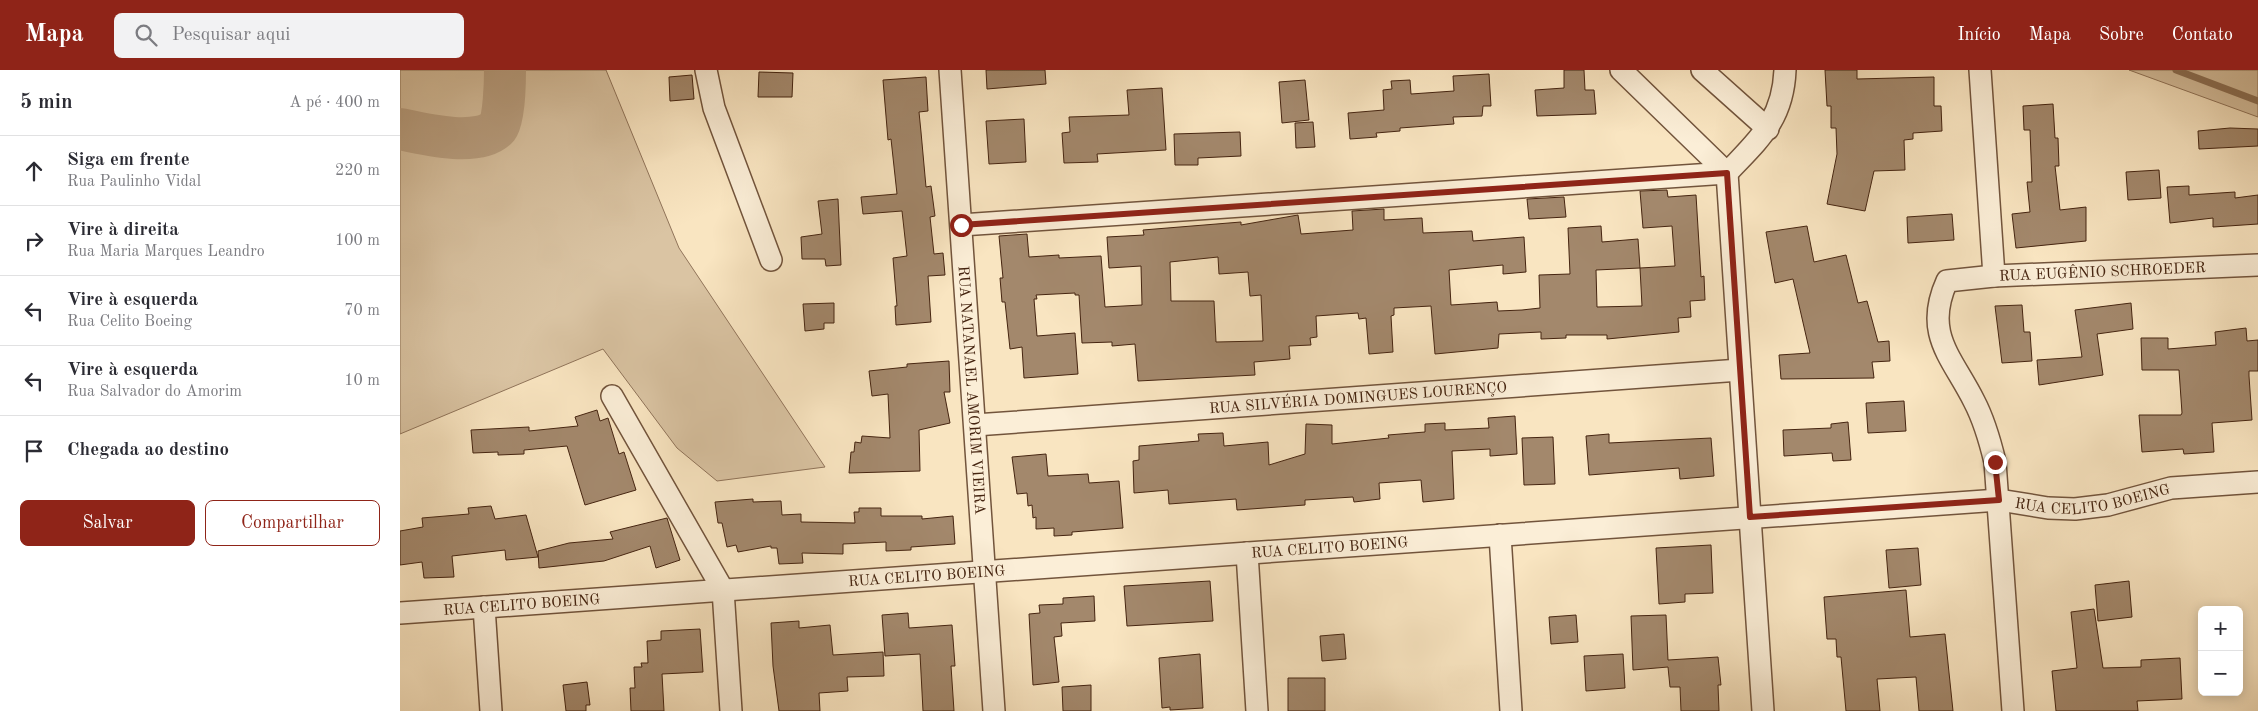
<!DOCTYPE html>
<html lang="pt">
<meta charset="utf-8">
<style>
:root{--surface:#fff;--page:#f2f2f3;--text:#2b2b33;--muted:#7c7c81;--line:#e1e1e2;--accent:#8f2418}
body{margin:0;font-family:"Old Standard TT",serif;background:var(--page);color:var(--text)}
.controls{position:absolute;right:15px;bottom:15px;display:grid;overflow:hidden;border-radius:8px;box-shadow:0 2px 12px #0003}
.controls button{width:45px;height:45px;display:grid;place-items:center;padding:0;border:0;border-bottom:1px solid var(--line);background:var(--surface);color:var(--text);font:25px sans-serif}
.stop{position:absolute;width:15px;height:15px;margin:-11px;border:4px solid #8f2418;border-radius:50%;background:#fff}
.stop.end{background:#8f2418;border-color:#fff;box-shadow:0 1px 5px #0008}
.list{margin:0;padding:0;list-style:none}
h2{display:flex;justify-content:space-between;align-items:center;height:65px;margin:0;padding:0 20px;font-size:21px}
h2 small{font-size:16px;font-weight:400;color:var(--muted)}
.list li{display:grid;grid-template-columns:32px 1fr auto;gap:15px;align-items:center;box-sizing:border-box;height:70px;padding:0 20px;border-top:1px solid var(--line)}
.list b{display:block;font-size:19px;white-space:nowrap}
.list p{margin:0;font-size:16px;white-space:nowrap;color:var(--muted)}
.list em{font-size:16px;font-style:normal;color:var(--muted)}
.actions{display:flex;gap:10px;padding:15px 20px}
.actions a{flex:1;padding:11px 0;border:1px solid var(--accent);border-radius:8px;text-align:center;font-size:18px;color:var(--accent)}
.actions .main{background:var(--accent);color:#fff}
.icon{flex:none;width:28px;height:28px;fill:none;stroke:currentColor;stroke-width:2;stroke-linecap:round;stroke-linejoin:round}
.map{position:relative;flex:none;width:1858px;height:641px;overflow:hidden}
header{display:flex;align-items:center;gap:30px;box-sizing:border-box;height:70px;padding:0 25px;background:var(--accent);color:#fff}
header strong{font-size:24px}
nav{display:flex;gap:28px;margin-inline-start:auto;font-size:18px}
.search{width:350px;height:45px;background:var(--page);display:flex;align-items:center;gap:12px;box-sizing:border-box;padding:0 18px;border-radius:8px;color:var(--muted);font-size:19px}
main{display:flex}
aside{flex:1;background:var(--surface)}
.map>svg:first-child{display:block}
.green{fill:#dac4a3;stroke:#90745a}
.lines{fill:none;stroke-linecap:round;stroke-linejoin:round}
.stream{stroke:#8c7056;stroke-width:7}
.river{stroke:#bca385;stroke-width:42}
.building{fill:#a3886c;stroke:#452410;fill-rule:evenodd}
.minor-casing{stroke:#72543c;stroke-width:24}
.minor{stroke:#fbeed7;stroke-width:21}
.route{stroke:#8f2418;stroke-width:6}
.labels{text-anchor:middle;stroke-width:4;stroke-linejoin:round;paint-order:stroke}
.street-label{font-size:15px;fill:#452410;stroke:#fbeed7}
</style>
<header>
<strong>Mapa</strong>
<div class="search"><svg class="icon" aria-label="search" viewBox="0 0 24 24"><circle cx="10" cy="10" r="6"/><path d="M15 15l6 6"/></svg>Pesquisar aqui</div>
<nav><a>Início</a><a>Mapa</a><a>Sobre</a><a>Contato</a></nav>
</header>
<main>
<aside>
<h2>5 min<small>A pé · 400 m</small></h2>
<ul class="list">
<li><svg class="icon" aria-label="ahead" viewBox="0 0 24 24"><path d="M12 20V5M6 11l6-6 6 6"/></svg><div><b>Siga em frente</b><p>Rua Paulinho Vidal</p></div><em>220 m</em></li>
<li><svg class="icon" aria-label="right" viewBox="0 0 24 24"><path d="M7 20v-9h11M14 6l5 5-5 5"/></svg><div><b>Vire à direita</b><p>Rua Maria Marques Leandro</p></div><em>100 m</em></li>
<li><svg class="icon" aria-label="left" viewBox="0 0 24 24"><path d="M17 20v-9H6M10 6l-5 5 5 5"/></svg><div><b>Vire à esquerda</b><p>Rua Celito Boeing</p></div><em>70 m</em></li>
<li><svg class="icon" aria-label="left" viewBox="0 0 24 24"><path d="M17 20v-9H6M10 6l-5 5 5 5"/></svg><div><b>Vire à esquerda</b><p>Rua Salvador do Amorim</p></div><em>10 m</em></li>
<li><svg class="icon" aria-label="arrive" viewBox="0 0 24 24"><path d="M6 21V4h12l-3 4 3 4H6"/></svg><div><b>Chegada ao destino</b></div></li>
</ul>
<div class="actions"><a class="main">Salvar</a><a>Compartilhar</a></div>
</aside>
<div class="map">
<svg width="1858" height="641" viewBox="0 0 1858 641">
<rect width="100%" height="100%" fill="#f9e5c1"/>
<filter id="stains"><feTurbulence type="fractalNoise" baseFrequency=".004" numOctaves="4"/><feColorMatrix values="0 0 0 0 .2 0 0 0 0 .09 0 0 0 0 .02 0 0 0 .5 -.17"/></filter>
<radialGradient id="worn" r=".72"><stop offset=".6" stop-color="#630" stop-opacity="0"/><stop offset="1" stop-color="#630" stop-opacity=".3"/></radialGradient>
<!-- green -->
<path class="green" d="M0 0H206L279 178 425 397 317 411 277 378 203 279 0 364Z
M1729 0H1858V47Z"/>
<g class="lines">
<!-- stream -->
<path class="stream" d="M1776 0 1858 31"/>
<!-- river -->
<path class="river" d="M0 59C23 64 80 78 98 57 104 50 105 11 105 0"/>
</g>
<!-- building -->
<path class="building" d="M586 0H645L646 14 587 19Z
M1164 0H1184L1185 20H1194L1196 44 1137 46 1135 20 1164 18Z
M1425 0H1457V9L1534 7V36H1541L1542 61 1513 63V69L1504 70 1505 100 1474 101 1465 141 1427 134 1437 84 1436 58H1431V36H1427Z
M359 2 393 3 392 27H358Z
M1089 4 1091 36H1083L1082 46 1053 47 1054 54 1000 58V61L976 63 977 67 950 69 948 43 984 40 983 20 992 19 991 11 1010 10 1011 24 1054 21 1053 6Z
M292 5 294 29 270 31 269 7Z
M526 7 528 41 519 42 521 62 526 117 531 116 535 146 530 147 534 184 543 183 545 205 528 206 531 252 496 255 495 236H497L493 188 507 186 502 141 463 144 461 127 497 124 491 69 488 70 483 10Z
M905 10 909 50 882 53 879 12Z
M762 18 766 80 697 84 698 92 664 93 662 63 670 62 669 47 729 45 727 20Z
M1653 34 1655 68H1658L1659 96H1655L1660 140 1686 137V171L1616 178 1612 144 1630 142 1627 112H1632L1630 60H1624L1623 36Z
M624 49 626 92 589 94 586 51Z
M913 52 915 77 896 78 895 53Z
M1830 58 1858 59V76L1799 79 1798 61Z
M840 62 841 86 798 88V95H775L774 64Z
M1759 100 1761 128 1728 130 1726 102Z
M1789 116V125L1835 122V128L1858 125V154L1813 157V148L1770 153 1767 117Z
M1267 120 1268 127 1296 125 1301 207 1304 206 1305 230 1290 231 1291 247 1278 248 1279 262 1207 269V265H1166V268L1141 269V262L1099 264 1098 278 1035 284 1031 236 994 238V245L991 246 993 282 969 284 966 248 959 249 958 243 916 246 917 267 910 268 911 275 889 276 890 289 854 292 855 305 738 311 735 274 712 276V272L682 273 679 225H675V223L636 225 637 229H634L637 266 675 263 678 304 624 308 622 277 610 279 605 232H602L600 208H603L599 166 627 164 629 187 659 185V188L701 186 705 237 742 235 741 196 709 198 707 167 744 165 743 160 841 152V155L898 145 901 164 953 160 952 141 984 139V150L1022 148 1023 163 1072 161 1073 171 1124 167 1126 202 1103 204V195L1049 200 1051 235 1097 232 1098 241 1122 240 1140 238 1139 205 1170 204 1168 158 1201 156 1202 172 1238 169 1240 198 1275 196 1272 156 1243 158 1240 121ZM818 187 819 204 848 202 850 226 861 225 863 271 816 272 814 231H771L770 192ZM1240 198 1242 236 1197 237 1196 200Z
M1164 127 1166 147 1129 149 1127 129Z
M438 129 441 195 426 196 425 189H402L401 167 422 164 418 131Z
M1552 144 1554 170 1508 173 1507 147Z
M1407 156 1414 192 1446 185 1458 233 1467 231 1478 272 1489 271 1490 291 1472 292 1474 308 1381 309 1379 285 1410 283 1393 209 1375 213 1366 162Z
M434 233V253H424V259L405 261 403 234Z
M1731 233 1733 259 1697 264 1703 305 1639 315 1637 290 1682 287 1675 240Z
M1622 235 1624 262H1630L1632 291 1602 293 1595 236Z
M1846 258 1847 271 1858 270V301H1849V306L1852 350 1812 353 1814 382 1784 384 1783 379 1742 382 1739 345H1781L1782 343 1779 300H1742L1741 268H1768V279L1816 275 1815 262Z
M549 291 550 322H544L550 353 519 360 520 401 449 403 451 382H454L455 372 461 373 462 366 490 368 488 324 472 326 469 301 507 297V294Z
M1504 331 1506 361 1468 363 1466 333Z
M197 340 200 351 208 348 219 384 224 382 236 420 185 435 167 376 124 380V384L98 385V382L73 383 71 360 129 357V361L178 356 175 347Z
M1115 346 1117 384 1090 386V379L1052 381 1054 429 1023 432 1021 410 979 413 980 429 954 432 953 427 905 430V435L837 440 836 429 769 434 768 420 734 423 733 391 739 390V376L799 371 798 364 823 363 824 376 868 372 869 395 905 384 906 354 932 355V374L989 368 988 365 1025 362V354L1045 353V360L1089 358 1088 348Z
M1448 352 1451 390 1433 391 1432 383 1384 386 1383 360 1431 358V354Z
M1209 364V373L1311 368 1314 406 1280 409 1279 398 1189 405 1186 366Z
M1153 367 1155 414 1124 415 1122 368Z
M646 384 648 406 688 404 689 413 719 411 723 458 672 462V465L654 466V458L636 459V447L633 448 632 435 628 436 627 423 617 424 612 387Z
M353 429V432L381 431 382 445 401 444V452L455 453 454 442H459V438H481V446H522V449L553 446 555 474 511 477V480L486 481V472L443 474V484L402 483 403 493 379 494 377 478H371V476L338 482 336 475 327 477 322 453H318L315 432Z
M91 436 95 449 126 445 138 487 106 490 105 480 52 486 54 507 24 508 22 492 0 495V461L23 457 22 448 69 444 68 438Z
M267 448 280 490 256 498 250 476 204 491 139 498 138 481 169 473 213 469 210 462Z
M1311 475 1313 523 1285 524V532L1259 534 1256 478Z
M1518 478 1521 515 1489 518 1486 480Z
M810 511 813 551 727 556 724 516Z
M1729 511 1732 547 1698 551 1695 515Z
M1506 520 1510 567 1545 564 1553 641H1519L1516 607 1477 609 1480 641H1446L1441 587H1437L1436 569H1427L1424 527Z
M694 526 695 551 661 553 662 566 654 567 659 612 633 615 629 544 640 543 639 535 663 534V528Z
M1694 539 1703 598 1741 597V590L1780 588 1782 629 1737 631 1738 641H1656L1652 601 1677 598 1671 542Z
M508 543 509 558 552 555 555 596H551L554 641H523L520 584 485 586 482 545Z
M1176 545 1178 572 1151 574 1149 547Z
M1266 545 1268 590 1318 587 1321 615H1318L1319 641H1281L1280 617H1270L1268 597 1233 600 1231 546Z
M399 551V558L430 555 433 585 483 582 484 606 447 607 448 621 419 623 420 641H379L373 596 371 553Z
M300 559 303 602 262 604 264 641H231L230 618H235L234 597H242L241 593H248L247 571 261 570V561Z
M944 564 946 589 922 591 920 566Z
M800 584 803 638 770 640V637L762 638 759 588Z
M1223 584 1225 618 1186 621 1184 586Z
M888 608H925V641H888Z
M187 612 190 635H186V641H166L163 615Z
M691 615V641H663L662 617Z"/>
<g class="lines">
<defs>
<g id="minor">
<path d="M306 0 314 38 371 190"/>
<path id="s1" d="M550 0 594 641"/>
<path d="M1221 0 1327 103 1363 641"/>
<path d="M1302 0 1368 59"/>
<path d="M1580 0 1594 206"/>
<path d="M561 155 1327 103C1359 69 1383 50 1385 0"/>
<path d="M212 326 323 520 331 641"/>
<path id="s2" d="M575 355 1340 300"/>
<path d="M1100 465 1111 641"/>
<path d="M847 483 857 641"/>
<path d="M84 537 91 641"/>
<path id="s3" d="M0 543 1599 430 1648 438 1675 439 1708 435 1771 418 1858 412"/>
<path id="s4" d="M1613 641 1595 392C1590 371 1584 350 1574 331 1552 287 1523 264 1547 211L1594 206 1858 195"/>
</g>
</defs>
<!-- minor casing -->
<use href="#minor" class="minor-casing"/>
<!-- minor -->
<use href="#minor" class="minor"/>
</g>
<g class="lines">
<!-- route -->
<path class="route" d="M561 155 1327 103 1350 447 1599 430 1595 392"/>
</g>
<g class="labels">
<!-- street labels -->
<g class="street-label">
<text dy="5" stroke="none"><textPath href="#s4" startOffset="600">RUA EUGÊNIO SCHROEDER</textPath></text>
<text dy="5" stroke="none"><textPath href="#s1" startOffset="321">RUA NATANAEL AMORIM VIEIRA</textPath></text>
<text dy="5" stroke="none"><textPath href="#s2" startOffset="384">RUA SILVÉRIA DOMINGUES LOURENÇO</textPath></text>
<text dy="5" stroke="none"><textPath href="#s3" startOffset="1698">RUA CELITO BOEING</textPath></text>
<text dy="5" stroke="none"><textPath href="#s3" startOffset="932">RUA CELITO BOEING</textPath></text>
<text dy="5" stroke="none"><textPath href="#s3" startOffset="528">RUA CELITO BOEING</textPath></text>
<text dy="5" stroke="none"><textPath href="#s3" startOffset="122">RUA CELITO BOEING</textPath></text>
</g>
</g>
<rect width="100%" height="100%" filter="url(#stains)"/>
<rect width="100%" height="100%" fill="url(#worn)"/>
</svg>
<div class="controls">
<button>+</button>
<button>−</button>
</div>
<div class="stop" style="left:561px;top:155px"></div>
<div class="stop end" style="left:1595px;top:392px"></div>
</div>
</main>
